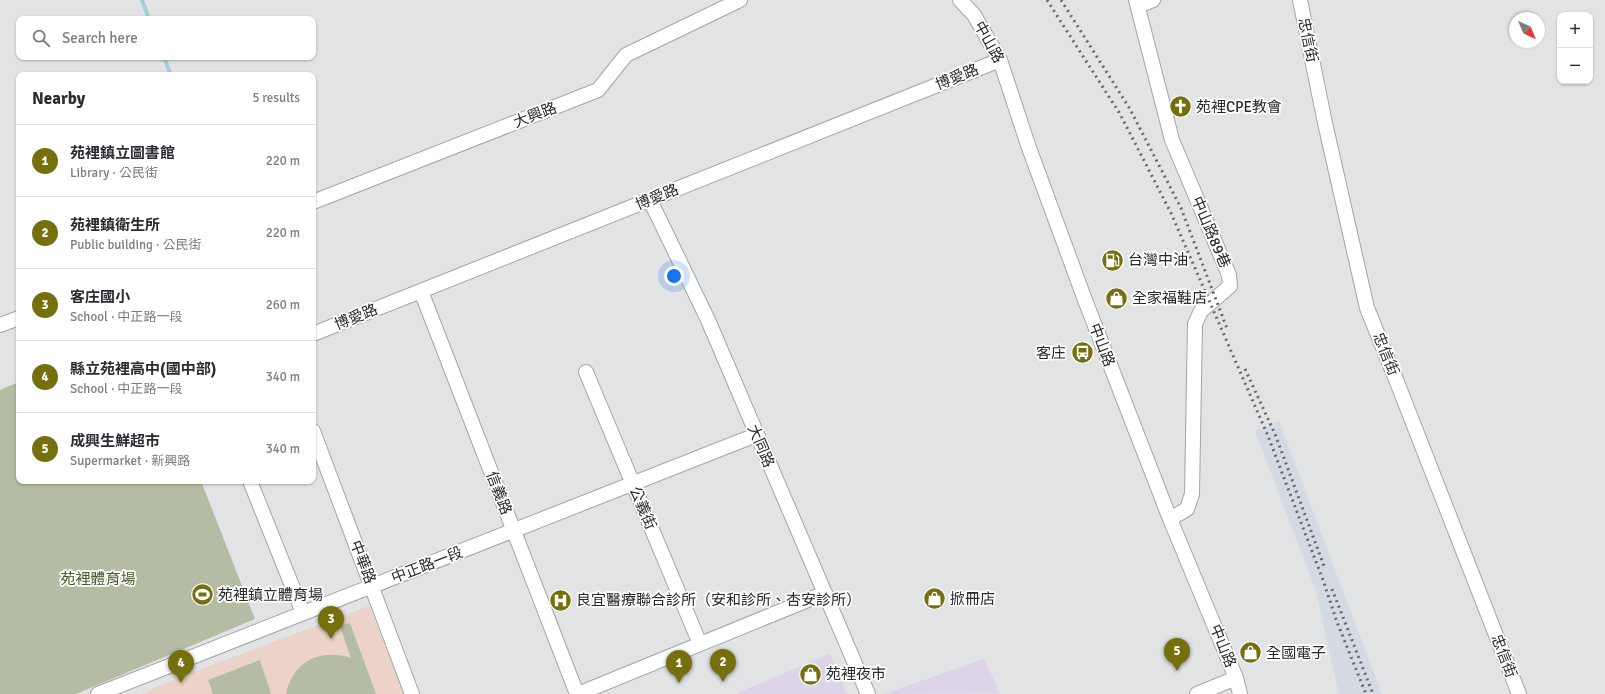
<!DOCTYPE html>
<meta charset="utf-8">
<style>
:root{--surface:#fff;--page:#f7f7f7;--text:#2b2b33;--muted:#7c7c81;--line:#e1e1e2;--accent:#766f0e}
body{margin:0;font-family:Signika,"Noto Sans TC",sans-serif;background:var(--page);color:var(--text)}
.controls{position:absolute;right:12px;top:12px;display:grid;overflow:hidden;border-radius:8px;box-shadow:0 1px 3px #0004}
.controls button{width:36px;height:36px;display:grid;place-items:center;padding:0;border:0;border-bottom:1px solid var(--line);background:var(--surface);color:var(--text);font:20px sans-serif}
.compass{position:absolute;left:1509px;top:12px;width:36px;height:36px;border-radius:50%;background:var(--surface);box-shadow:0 1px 3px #0004;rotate:136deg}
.you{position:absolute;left:674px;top:276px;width:14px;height:14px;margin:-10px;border:3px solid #fff;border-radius:50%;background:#1a73e8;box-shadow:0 0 0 6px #1a73e833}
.badge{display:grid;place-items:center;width:26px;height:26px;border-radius:50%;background:var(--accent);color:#fff;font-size:13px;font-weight:700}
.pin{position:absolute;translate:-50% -33px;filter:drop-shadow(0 1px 2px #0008)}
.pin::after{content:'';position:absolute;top:21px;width:14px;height:12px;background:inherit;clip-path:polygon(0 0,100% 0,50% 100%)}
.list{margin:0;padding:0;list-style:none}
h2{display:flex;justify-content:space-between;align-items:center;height:52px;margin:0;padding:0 16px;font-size:17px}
h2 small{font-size:13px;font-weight:400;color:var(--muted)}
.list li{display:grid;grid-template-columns:26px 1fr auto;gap:12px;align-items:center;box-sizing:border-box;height:72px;padding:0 16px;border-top:1px solid var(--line)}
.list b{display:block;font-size:15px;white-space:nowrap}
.list p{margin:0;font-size:13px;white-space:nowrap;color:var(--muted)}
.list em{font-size:13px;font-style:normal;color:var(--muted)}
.icon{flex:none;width:22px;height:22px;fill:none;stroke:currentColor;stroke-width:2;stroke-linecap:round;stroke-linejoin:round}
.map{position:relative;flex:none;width:1605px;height:694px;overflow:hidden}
.search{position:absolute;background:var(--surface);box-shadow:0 1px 3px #0004;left:16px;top:16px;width:300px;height:44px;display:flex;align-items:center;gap:10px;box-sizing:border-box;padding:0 14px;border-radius:8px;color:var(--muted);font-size:15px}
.panel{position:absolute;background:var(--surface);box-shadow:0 1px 3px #0004;left:16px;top:72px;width:300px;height:412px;border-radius:8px}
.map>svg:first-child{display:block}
.commercial{fill:#ddd4e9}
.built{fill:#d3dae2}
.education{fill:#ebd3c9}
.green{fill:#b4bda3}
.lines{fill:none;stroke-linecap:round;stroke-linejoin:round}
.stream{stroke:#a8ccd8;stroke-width:4}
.minor-casing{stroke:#a3a5a6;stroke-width:16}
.minor{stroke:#fff;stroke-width:14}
.rail{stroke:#696a6b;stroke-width:3;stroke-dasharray:2 4;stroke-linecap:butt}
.labels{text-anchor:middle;stroke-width:3.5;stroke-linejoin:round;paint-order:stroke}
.street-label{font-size:15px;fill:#29292a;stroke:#fff}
.poi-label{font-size:15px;fill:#29292a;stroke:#fff;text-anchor:start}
.park-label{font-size:15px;fill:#4a592a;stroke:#fff}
</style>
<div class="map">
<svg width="1605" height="694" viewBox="0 0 1605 694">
<rect width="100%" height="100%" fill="#e1e3e4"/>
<!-- commercial -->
<path class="commercial" d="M830 654 847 694H735Z
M984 659 1000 693 884 694Z"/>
<!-- built -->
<path class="built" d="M1279 421 1344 594 1382 694H1339L1316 591 1255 431Z"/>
<!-- education -->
<path class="education" d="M369 606 404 694H141L191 673Z"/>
<!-- green -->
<path class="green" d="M19 382V481H201L255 619 76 694H0V390Z
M350 623 376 694H286C293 661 320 648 351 658L340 626Z
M260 660 271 694H213L208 680Z"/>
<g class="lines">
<!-- stream -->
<path class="stream" d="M142 0 149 19
M164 57 171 75"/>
<defs>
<path id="minor" d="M960 0 974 15 1000 60 1028 145 1085 300 1170 519 1236 678 1240 694
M1136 0 1172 140 1229 275 1230 286 1201 311 1195 324 1192 494 1187 509 1170 519
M1300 0 1325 123 1367 308 1395 377 1519 694
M1138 6 1153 0
M650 200 708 320 868 694
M313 202 598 90 626 55 740 0
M421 291 577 694
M0 325 19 318
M313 334 1000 60
M586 372 700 644
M313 431 412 694
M250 481 303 613
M98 694 756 435
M578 694 825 593
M1197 694 1236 678"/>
</defs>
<!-- minor casing -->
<use href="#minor" class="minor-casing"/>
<!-- minor -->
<use href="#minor" class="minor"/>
<!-- rail -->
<path class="rail" d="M1047 0 1120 114 1171 213 1268 436 1323 580 1337 622 1366 694
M1061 0 1130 109 1181 208 1228 331
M1245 369 1275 434 1324 566
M1332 589 1373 694"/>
</g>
<!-- icons -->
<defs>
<symbol id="church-disc" viewBox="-11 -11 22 22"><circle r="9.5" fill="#766f0e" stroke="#fff"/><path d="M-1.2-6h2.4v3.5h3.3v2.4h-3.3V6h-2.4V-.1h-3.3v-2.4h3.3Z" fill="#fff"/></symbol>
<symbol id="fuel-disc" viewBox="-11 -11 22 22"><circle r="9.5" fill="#766f0e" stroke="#fff"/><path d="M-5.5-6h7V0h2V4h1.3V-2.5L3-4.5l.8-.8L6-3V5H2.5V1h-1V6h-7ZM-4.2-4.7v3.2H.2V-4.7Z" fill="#fff"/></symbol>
<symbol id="shop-disc" viewBox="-11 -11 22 22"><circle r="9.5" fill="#766f0e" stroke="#fff"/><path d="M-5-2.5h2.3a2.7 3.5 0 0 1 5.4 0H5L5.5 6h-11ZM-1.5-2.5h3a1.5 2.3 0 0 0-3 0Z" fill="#fff"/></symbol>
<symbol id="bus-disc" viewBox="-11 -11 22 22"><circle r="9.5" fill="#766f0e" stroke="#fff"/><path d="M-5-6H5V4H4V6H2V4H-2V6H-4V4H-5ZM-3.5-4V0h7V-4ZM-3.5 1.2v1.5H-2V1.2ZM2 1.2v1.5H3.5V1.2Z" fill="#fff"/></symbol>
<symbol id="stadium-disc" viewBox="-11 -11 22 22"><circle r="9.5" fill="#766f0e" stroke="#fff"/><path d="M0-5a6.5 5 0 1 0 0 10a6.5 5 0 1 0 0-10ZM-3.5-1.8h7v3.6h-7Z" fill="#fff"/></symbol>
<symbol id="hospital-disc" viewBox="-11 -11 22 22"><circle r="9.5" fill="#766f0e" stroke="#fff"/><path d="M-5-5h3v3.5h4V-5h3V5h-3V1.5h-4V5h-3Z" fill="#fff"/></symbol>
</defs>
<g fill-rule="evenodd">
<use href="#church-disc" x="1168" y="94" width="25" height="25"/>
<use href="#fuel-disc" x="1100" y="248" width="25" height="25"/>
<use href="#shop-disc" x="1104" y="286" width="25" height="25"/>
<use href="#bus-disc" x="1070" y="340" width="25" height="25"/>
<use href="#stadium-disc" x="190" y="582" width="25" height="25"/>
<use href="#shop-disc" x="922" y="586" width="25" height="25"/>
<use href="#hospital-disc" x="548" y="588" width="25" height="25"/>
<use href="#shop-disc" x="1238" y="640" width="25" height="25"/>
<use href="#shop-disc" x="798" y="662" width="25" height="25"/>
</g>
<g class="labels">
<!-- street labels -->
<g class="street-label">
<text transform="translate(1308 40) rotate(78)" y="5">忠信街</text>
<text transform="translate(989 42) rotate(61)" y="5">中山路</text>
<text transform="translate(957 77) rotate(-22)" y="5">博愛路</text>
<text transform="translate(535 115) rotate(-21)" y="5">大興路</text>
<text transform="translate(657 197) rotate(-22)" y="5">博愛路</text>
<text transform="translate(1211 232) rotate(67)" y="5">中山路89巷</text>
<text transform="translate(356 317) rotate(-22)" y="5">博愛路</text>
<text transform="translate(1102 345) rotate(69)" y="5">中山路</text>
<text transform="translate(1386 354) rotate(68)" y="5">忠信街</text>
<text transform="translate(761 446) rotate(67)" y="5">大同路</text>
<text transform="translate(499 493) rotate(69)" y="5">信義路</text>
<text transform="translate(643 508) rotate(67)" y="5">公義街</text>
<text transform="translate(363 562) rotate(69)" y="5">中華路</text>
<text transform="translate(427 565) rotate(-21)" y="5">中正路一段</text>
<text transform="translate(1223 646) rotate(68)" y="5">中山路</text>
<text transform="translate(1504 656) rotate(69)" y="5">忠信街</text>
</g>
<!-- poi labels -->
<g class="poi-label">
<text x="1196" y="112">苑裡CPE教會</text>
<text x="1128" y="265">台灣中油</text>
<text x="1132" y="303">全家福鞋店</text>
<text x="1066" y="358" text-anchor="end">客庄</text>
<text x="218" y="600">苑裡鎮立體育場</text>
<text x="950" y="604">掀冊店</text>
<text x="576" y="605">良宜醫療聯合診所（安和診所、杏安診所）</text>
<text x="1266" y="658">全國電子</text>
<text x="826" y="679">苑裡夜市</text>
</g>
<!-- park labels -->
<g class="park-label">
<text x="98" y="584">苑裡體育場</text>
</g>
</g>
</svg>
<div class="controls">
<button>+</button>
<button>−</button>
</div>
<svg class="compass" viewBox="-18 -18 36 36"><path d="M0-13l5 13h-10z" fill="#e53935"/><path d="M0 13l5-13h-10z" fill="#7c7c81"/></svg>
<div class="you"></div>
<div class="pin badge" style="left:679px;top:683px">1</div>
<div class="pin badge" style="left:723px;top:682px">2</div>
<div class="pin badge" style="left:331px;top:639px">3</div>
<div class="pin badge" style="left:181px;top:683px">4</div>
<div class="pin badge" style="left:1177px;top:671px">5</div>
<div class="search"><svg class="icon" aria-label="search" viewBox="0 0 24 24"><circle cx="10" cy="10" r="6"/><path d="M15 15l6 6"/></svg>Search here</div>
<section class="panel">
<h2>Nearby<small>5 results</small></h2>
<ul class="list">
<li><span class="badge">1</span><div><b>苑裡鎮立圖書館</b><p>Library · 公民街</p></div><em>220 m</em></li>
<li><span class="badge">2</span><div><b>苑裡鎮衛生所</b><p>Public building · 公民街</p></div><em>220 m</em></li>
<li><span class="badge">3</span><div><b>客庄國小</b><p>School · 中正路一段</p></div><em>260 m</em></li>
<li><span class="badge">4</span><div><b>縣立苑裡高中(國中部)</b><p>School · 中正路一段</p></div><em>340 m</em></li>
<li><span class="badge">5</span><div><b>成興生鮮超市</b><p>Supermarket · 新興路</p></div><em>340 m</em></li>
</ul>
</section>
</div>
